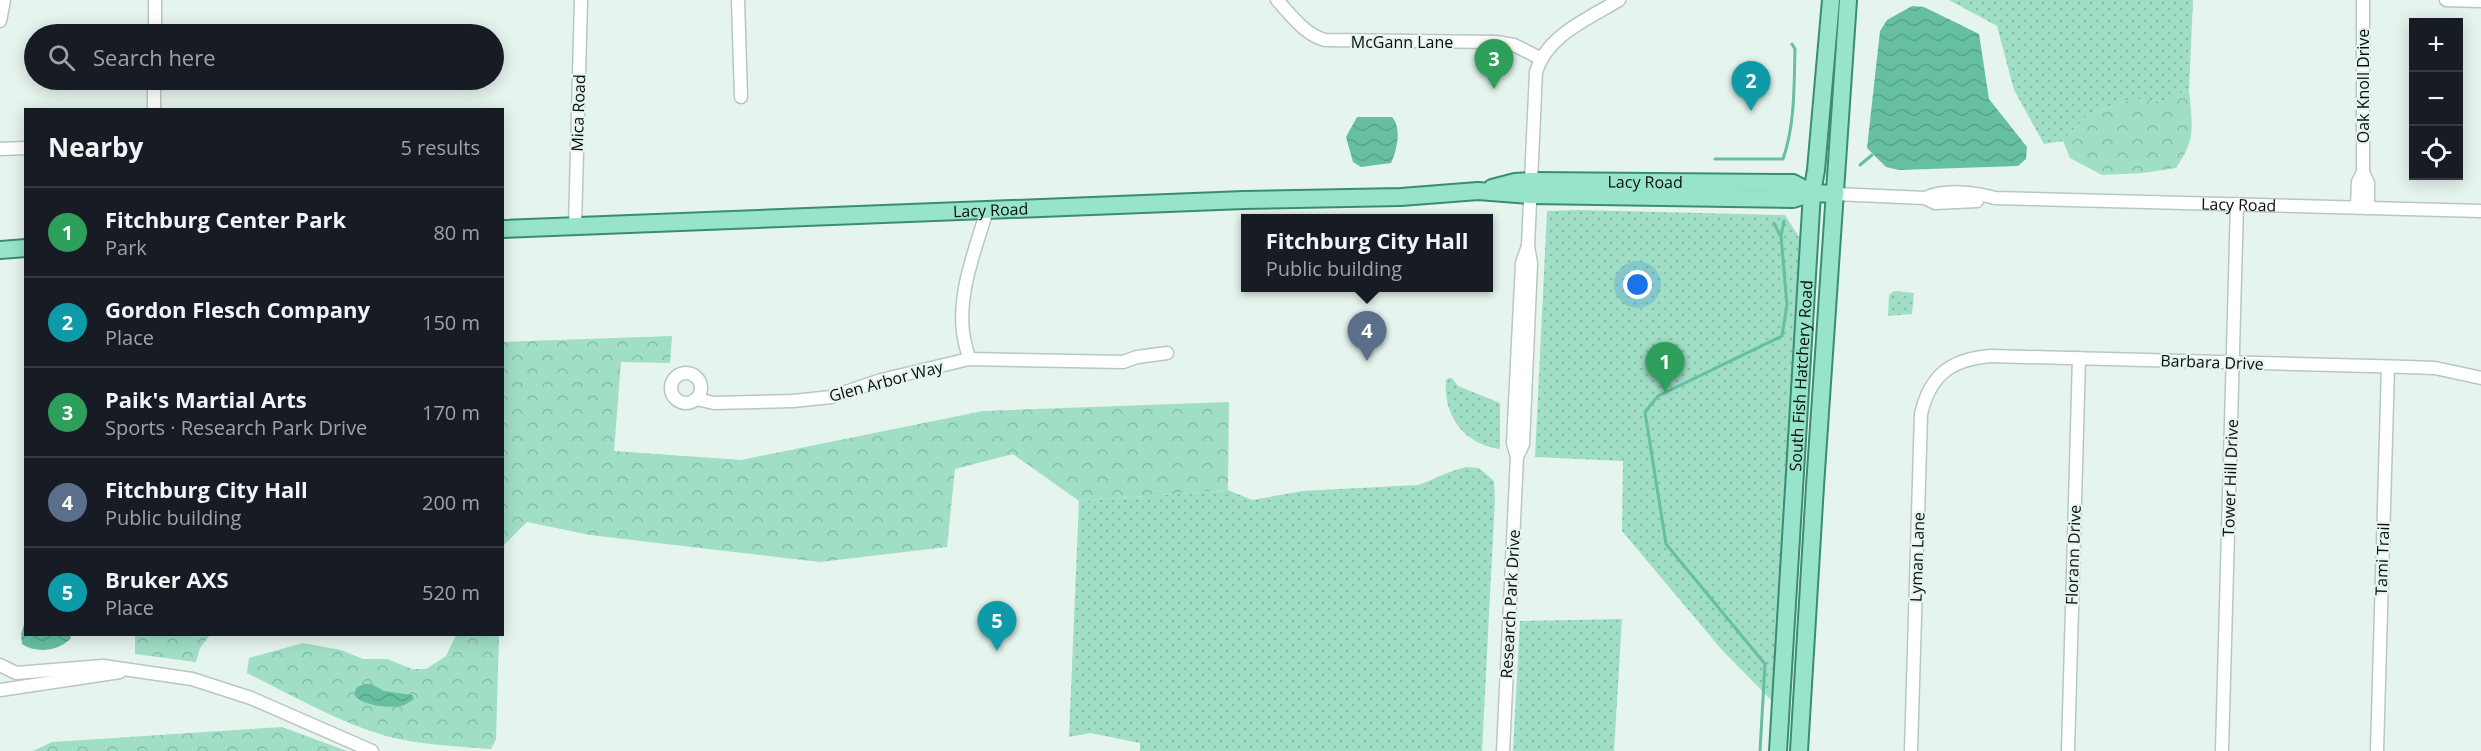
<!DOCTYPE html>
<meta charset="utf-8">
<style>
:root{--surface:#171b24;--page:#242831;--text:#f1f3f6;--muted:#9ea1a6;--line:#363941;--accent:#0f8666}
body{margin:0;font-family:"Open Sans",sans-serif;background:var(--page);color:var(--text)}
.controls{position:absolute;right:18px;top:18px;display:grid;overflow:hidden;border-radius:0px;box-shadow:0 3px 15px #0003}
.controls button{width:54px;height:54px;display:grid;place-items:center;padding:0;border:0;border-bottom:2px solid var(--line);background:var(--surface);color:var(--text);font:30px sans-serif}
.you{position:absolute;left:1638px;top:285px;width:21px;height:21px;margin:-15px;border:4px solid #fff;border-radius:50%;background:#1a73e8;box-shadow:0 0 0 9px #1a73e833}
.badge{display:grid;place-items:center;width:39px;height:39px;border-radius:50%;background:var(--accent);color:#fff;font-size:20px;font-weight:700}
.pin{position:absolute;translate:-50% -50px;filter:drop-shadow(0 2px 3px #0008)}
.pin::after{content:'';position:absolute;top:32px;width:21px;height:18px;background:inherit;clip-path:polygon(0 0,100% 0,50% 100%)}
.popup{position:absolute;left:1241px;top:214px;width:252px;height:78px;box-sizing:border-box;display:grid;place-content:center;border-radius:0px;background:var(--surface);filter:drop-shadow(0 2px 4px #0005);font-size:20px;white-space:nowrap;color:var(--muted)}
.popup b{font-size:22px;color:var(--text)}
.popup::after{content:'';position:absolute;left:50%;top:100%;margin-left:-12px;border:12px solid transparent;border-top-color:var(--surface)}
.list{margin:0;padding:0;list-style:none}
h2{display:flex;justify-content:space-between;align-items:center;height:78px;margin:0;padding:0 24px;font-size:26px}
h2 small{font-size:20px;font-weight:400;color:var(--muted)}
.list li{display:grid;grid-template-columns:39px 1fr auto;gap:18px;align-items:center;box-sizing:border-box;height:90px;padding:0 24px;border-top:2px solid var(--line)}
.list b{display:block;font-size:22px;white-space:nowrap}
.list p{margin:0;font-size:20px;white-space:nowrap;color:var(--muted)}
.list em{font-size:20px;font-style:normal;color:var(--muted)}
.icon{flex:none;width:33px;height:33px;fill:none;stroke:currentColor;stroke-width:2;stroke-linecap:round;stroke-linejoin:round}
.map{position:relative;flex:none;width:2481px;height:751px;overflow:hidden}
.search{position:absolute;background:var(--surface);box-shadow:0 3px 15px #0003;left:24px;top:24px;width:480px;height:66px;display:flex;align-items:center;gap:15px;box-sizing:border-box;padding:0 21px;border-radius:33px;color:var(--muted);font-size:22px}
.panel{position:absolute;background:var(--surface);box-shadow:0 3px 15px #0003;left:24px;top:108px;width:480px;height:528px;border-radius:0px}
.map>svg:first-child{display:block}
.green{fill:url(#green-dots)}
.forest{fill:url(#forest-crowns)}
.water{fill:url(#water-waves)}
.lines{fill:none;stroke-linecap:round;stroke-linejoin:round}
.stream{stroke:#66c0a0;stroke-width:3}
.minor-casing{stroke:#b9c6c1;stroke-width:15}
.major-casing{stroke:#398d71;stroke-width:20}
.minor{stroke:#fff;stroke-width:12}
.major{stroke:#98e3cb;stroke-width:16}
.labels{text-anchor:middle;stroke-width:4.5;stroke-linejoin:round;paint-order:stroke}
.street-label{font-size:16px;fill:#0a0e0c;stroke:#e6f4ee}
</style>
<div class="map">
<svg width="2481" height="751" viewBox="0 0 2481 751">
<defs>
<pattern id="green-dots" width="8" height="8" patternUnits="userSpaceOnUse" patternTransform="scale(1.5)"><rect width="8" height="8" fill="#a0dec6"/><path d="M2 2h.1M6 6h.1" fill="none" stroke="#88bda9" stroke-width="1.8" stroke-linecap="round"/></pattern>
<pattern id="forest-crowns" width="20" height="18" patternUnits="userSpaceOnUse" patternTransform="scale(1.5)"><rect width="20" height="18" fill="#a0dec6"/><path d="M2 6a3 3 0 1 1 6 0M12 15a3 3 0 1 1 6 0" fill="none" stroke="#88bda9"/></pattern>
<pattern id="water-waves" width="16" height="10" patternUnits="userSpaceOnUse" patternTransform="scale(1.5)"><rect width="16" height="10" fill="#66c0a0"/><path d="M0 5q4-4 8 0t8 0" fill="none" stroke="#57a489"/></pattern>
</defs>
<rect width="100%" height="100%" fill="#e6f4ee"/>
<!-- green -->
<path class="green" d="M1949 0H2193L2189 90 2163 101 2132 99 2088 114 2063 141 2044 144 2014 90 1997 26Z
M1579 210 1785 215 1803 243 1774 703 1722 650 1622 531 1623 461 1535 457 1547 211Z
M1894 291 1914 293 1912 314 1888 316 1889 295Z
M1449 378H1452L1458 386 1500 403V449C1464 444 1443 416 1446 380Z
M1466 467 1479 468 1494 481 1495 498 1482 751H1140V743L1090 733 1069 737 1079 501 1228 490 1252 500 1302 491 1418 485C1435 479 1449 471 1466 467Z
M1622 619 1614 751H1513L1520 621Z"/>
<!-- forest -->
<path class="forest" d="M2189 90C2192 124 2197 138 2176 168L2143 173 2102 175 2070 158 2063 141 2088 114 2132 99 2162 101Z
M672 336 670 363 621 362 614 451 741 460 983 411 1229 402 1228 490 1079 501 1013 454 955 469 947 547 820 562 590 535 527 522 503 546V342Z
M135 635V634L210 635 200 648 196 662 135 654Z
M456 635H499L496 739 491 749C456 746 420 745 386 736 338 722 292 695 247 673L249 658 303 643 341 650 363 659H387L412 669H426L446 656Z
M282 727 347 751H33L52 742Z"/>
<!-- water -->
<path class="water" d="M1912 6 1924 7 1979 34 1989 99 2027 147 2026 159 2018 166 1899 170 1886 167 1867 148 1880 31 1887 20Z
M1357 117H1392C1402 128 1397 150 1391 163L1361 167 1353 162 1346 137Z
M25 621 26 634 70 635 71 638C59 651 37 654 22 644L21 634Z
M364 684H371L384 691 412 695 414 699C409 702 406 705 401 706 388 708 361 706 354 694L357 687Z"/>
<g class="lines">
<!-- stream -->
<path class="stream" d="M1715 159H1783C1795 125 1794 86 1795 49L1792 44
M1860 165 1872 155
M1774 223 1780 235
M1760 751 1765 664 1666 544 1645 412 1658 396 1782 336 1787 305 1781 236 1784 221"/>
<defs>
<g id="minor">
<path d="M738 0 741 97"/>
<path d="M1277 0C1291 15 1305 35 1325 40L1496 42 1514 45 1540 58"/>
<path d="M2446 0 2481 1"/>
<path d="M0 21 4 0"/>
<path d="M155 34V0"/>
<path d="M154 110V80"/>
<path d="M0 149 26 148"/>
<path d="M2363 172 2368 183V208"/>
<path d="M1835 194 1925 198 1935 203 1977 201"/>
<path id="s1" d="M1925 198C1945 189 1974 192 1995 198L2481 211"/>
<path d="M2357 207 2358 182 2363 172V0"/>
<path d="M575 226 581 0"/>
<path d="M969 359C967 350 964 341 963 332 958 291 976 248 987 210"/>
<circle cx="686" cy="388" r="15"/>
<path d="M696 399 714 403 793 401 831 397 881 380 969 359 1123 362 1137 357 1167 353"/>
<path d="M1517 457 1513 443 1522 263 1528 246"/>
<path d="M0 665 16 673 103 666 192 679 251 698 372 751"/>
<path d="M0 690 120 672"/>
<path d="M1503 751 1517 457 1523 444 1531 263 1528 246 1536 72C1547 35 1588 19 1619 0"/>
<path d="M1911 751 1921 414C1930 375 1951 359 1991 356L2408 367 2435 368 2481 378"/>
<path d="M2068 751 2079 358"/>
<path d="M2222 751 2237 204"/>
<path d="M2377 751 2388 367"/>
</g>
<g id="major">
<path id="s2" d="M1492 188 1515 182 1531 181 1793 183 1812 193"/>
<path id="s3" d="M502 229 1244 200 1401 197 1478 191 1530 195 1793 199 1812 193 1835 194"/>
<path d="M0 250 26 248"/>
<path id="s4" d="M1778 751 1812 193 1816 170 1831 0"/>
<path d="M1799 751 1815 486 1848 0"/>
</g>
</defs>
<!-- minor casing -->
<use href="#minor" class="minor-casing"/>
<!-- major casing -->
<use href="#major" class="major-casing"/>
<!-- minor -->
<use href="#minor" class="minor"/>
<!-- major -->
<use href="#major" class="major"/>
</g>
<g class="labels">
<!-- street labels -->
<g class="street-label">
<text x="1402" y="48">McGann Lane</text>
<text transform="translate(2363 86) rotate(-90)" y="6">Oak Knoll Drive</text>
<text transform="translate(578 113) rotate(-88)" y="6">Mica Road</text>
<text dy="6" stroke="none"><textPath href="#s2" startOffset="154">Lacy Road</textPath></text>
<text dy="6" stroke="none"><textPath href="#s1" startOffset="315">Lacy Road</textPath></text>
<text dy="6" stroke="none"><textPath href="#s3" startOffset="489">Lacy Road</textPath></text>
<text transform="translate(2212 362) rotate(2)" y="6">Barbara Drive</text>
<text dy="6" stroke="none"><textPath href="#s4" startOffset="376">South Fish Hatchery Road</textPath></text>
<text transform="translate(886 381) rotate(-15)" y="6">Glen Arbor Way</text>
<text transform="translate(2230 478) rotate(-88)" y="6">Tower Hill Drive</text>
<text transform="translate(2073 555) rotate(-88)" y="6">Florann Drive</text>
<text transform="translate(1917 557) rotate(-88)" y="6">Lyman Lane</text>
<text transform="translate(2382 559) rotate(-88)" y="6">Tami Trail</text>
<text transform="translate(1510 604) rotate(-87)" y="6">Research Park Drive</text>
</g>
</g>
</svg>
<div class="controls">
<button>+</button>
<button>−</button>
<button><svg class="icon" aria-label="locate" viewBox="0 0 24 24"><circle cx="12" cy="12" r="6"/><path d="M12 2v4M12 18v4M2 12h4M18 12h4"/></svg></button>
</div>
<div class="you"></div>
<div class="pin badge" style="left:1665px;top:392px;background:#2e9e5b">1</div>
<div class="pin badge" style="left:1751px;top:111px;background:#0f9aa8">2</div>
<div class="pin badge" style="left:1494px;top:89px;background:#2e9e5b">3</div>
<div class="pin badge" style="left:1367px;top:361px;background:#5c6f8a">4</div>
<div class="popup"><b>Fitchburg City Hall</b>Public building</div>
<div class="pin badge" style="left:997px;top:651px;background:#0f9aa8">5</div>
<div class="search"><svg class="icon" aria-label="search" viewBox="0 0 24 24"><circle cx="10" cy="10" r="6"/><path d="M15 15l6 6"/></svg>Search here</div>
<section class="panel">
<h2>Nearby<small>5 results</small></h2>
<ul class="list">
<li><span class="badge" style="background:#2e9e5b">1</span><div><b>Fitchburg Center Park</b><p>Park</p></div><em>80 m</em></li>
<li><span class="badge" style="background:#0f9aa8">2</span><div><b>Gordon Flesch Company</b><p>Place</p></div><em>150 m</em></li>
<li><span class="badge" style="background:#2e9e5b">3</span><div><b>Paik's Martial Arts</b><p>Sports · Research Park Drive</p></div><em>170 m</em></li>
<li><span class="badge" style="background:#5c6f8a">4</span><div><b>Fitchburg City Hall</b><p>Public building</p></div><em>200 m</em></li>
<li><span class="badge" style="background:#0f9aa8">5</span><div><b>Bruker AXS</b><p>Place</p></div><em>520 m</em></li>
</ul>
</section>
</div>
